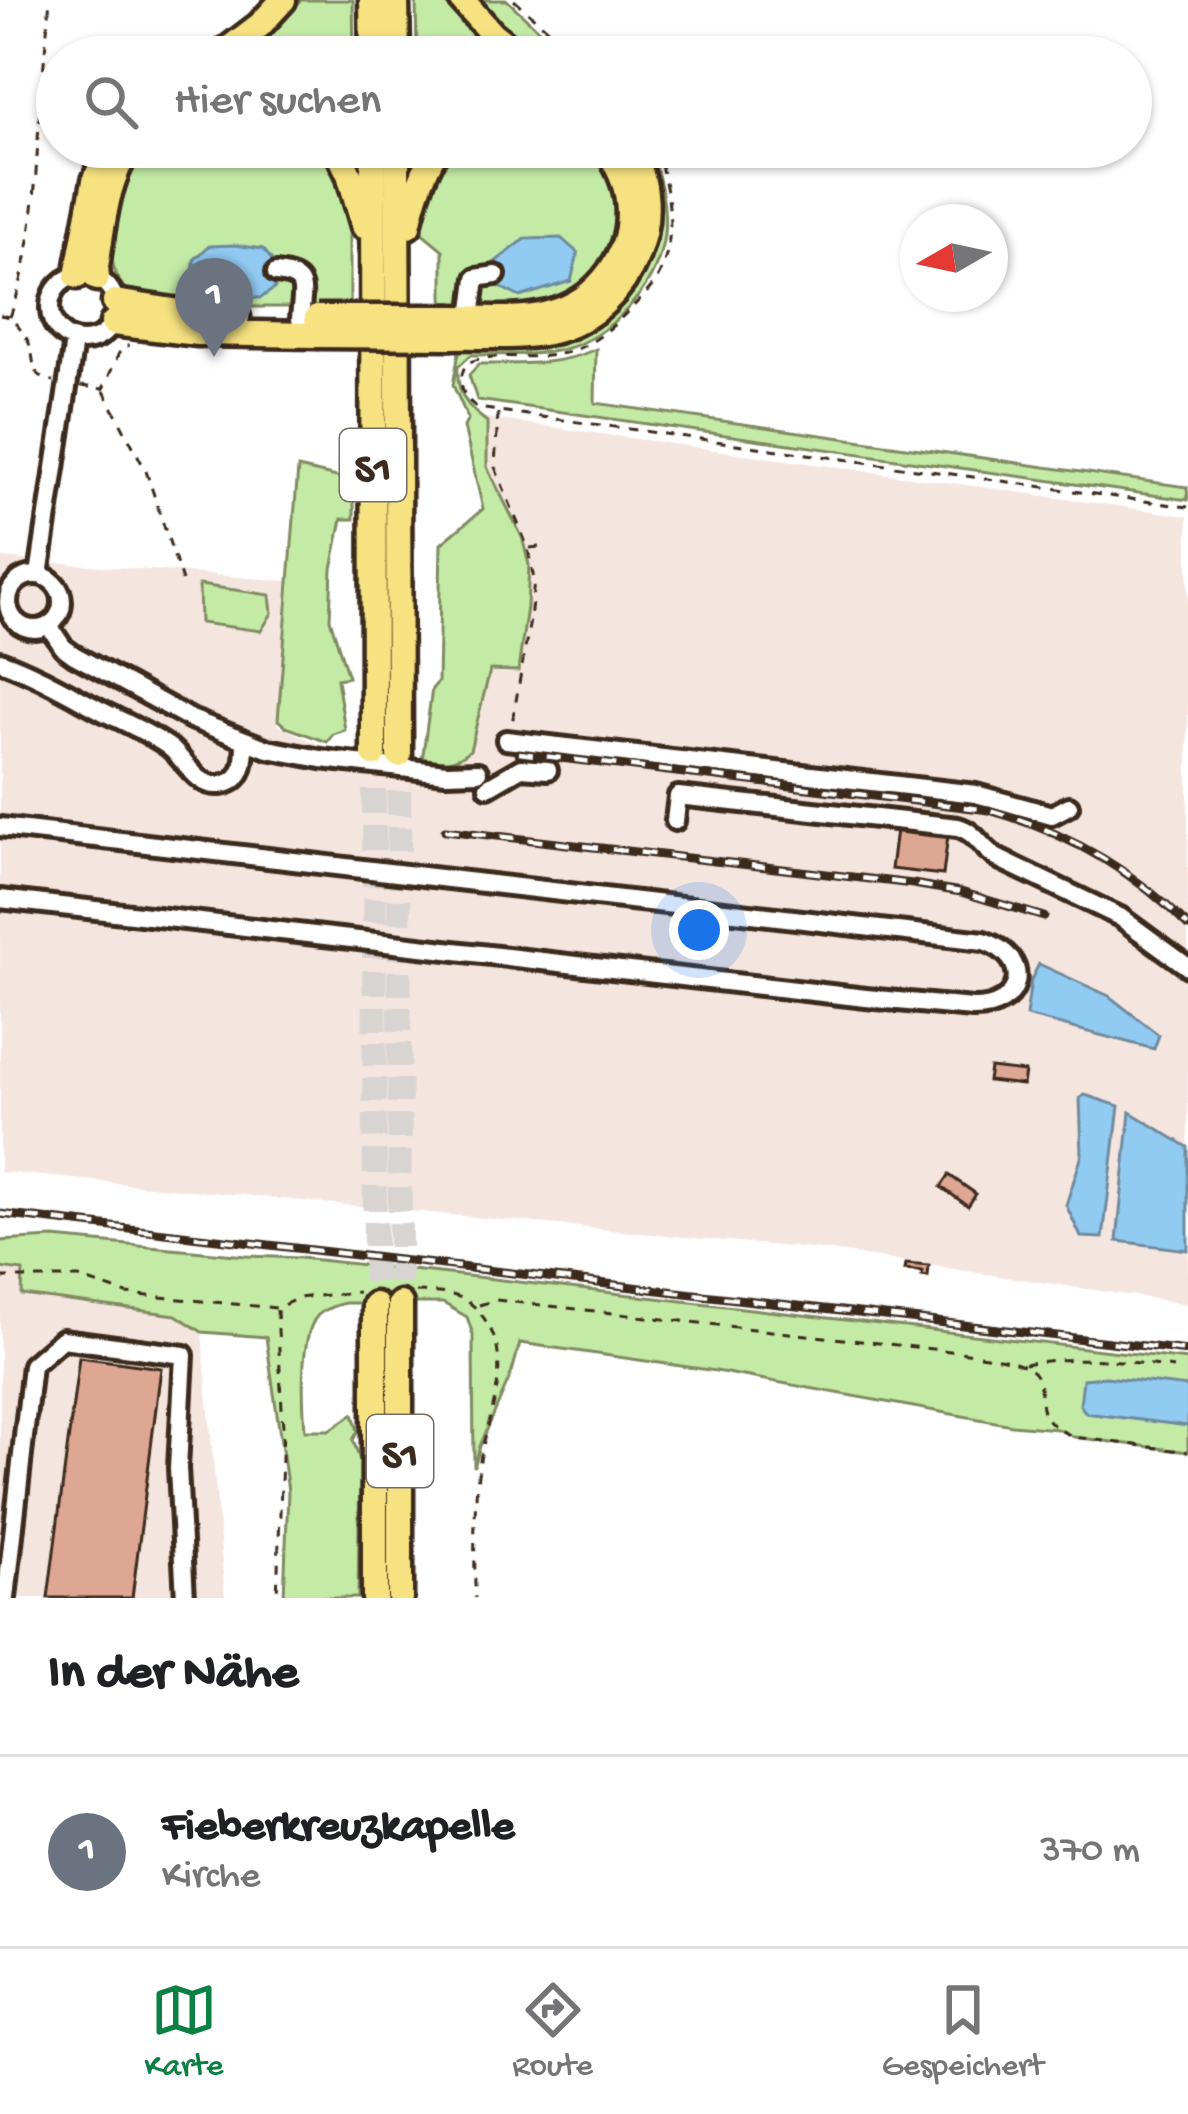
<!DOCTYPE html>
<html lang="de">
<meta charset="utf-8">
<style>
:root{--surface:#fff;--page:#f2f2f2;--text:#202124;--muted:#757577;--line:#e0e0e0;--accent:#0b8043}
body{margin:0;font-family:"Gochi Hand",sans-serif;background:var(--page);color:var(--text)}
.compass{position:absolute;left:900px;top:204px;width:108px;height:108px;border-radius:50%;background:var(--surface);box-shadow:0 3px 9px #0004;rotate:261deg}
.you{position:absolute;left:699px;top:930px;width:42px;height:42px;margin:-30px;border:9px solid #fff;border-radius:50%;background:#1a73e8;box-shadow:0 0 0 18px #1a73e833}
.badge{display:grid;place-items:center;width:78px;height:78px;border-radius:50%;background:var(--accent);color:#fff;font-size:39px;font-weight:700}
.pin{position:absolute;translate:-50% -99px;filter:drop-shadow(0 3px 6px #0008)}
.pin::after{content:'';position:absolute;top:63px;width:42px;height:36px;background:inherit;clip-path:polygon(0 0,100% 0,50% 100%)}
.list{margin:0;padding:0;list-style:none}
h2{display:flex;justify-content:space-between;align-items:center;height:156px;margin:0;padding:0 48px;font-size:51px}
h2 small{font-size:39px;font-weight:400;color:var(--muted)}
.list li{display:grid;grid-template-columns:78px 1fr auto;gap:36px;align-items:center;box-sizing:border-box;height:192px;padding:0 48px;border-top:3px solid var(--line)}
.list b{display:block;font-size:45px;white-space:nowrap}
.list p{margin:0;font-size:39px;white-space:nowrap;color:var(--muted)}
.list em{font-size:39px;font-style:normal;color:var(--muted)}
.icon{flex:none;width:66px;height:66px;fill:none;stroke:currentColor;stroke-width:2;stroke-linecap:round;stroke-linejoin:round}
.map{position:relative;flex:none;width:1188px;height:1598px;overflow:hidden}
.search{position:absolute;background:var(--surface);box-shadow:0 3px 9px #0004;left:36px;right:36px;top:36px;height:132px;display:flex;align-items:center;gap:30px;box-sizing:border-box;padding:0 42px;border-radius:66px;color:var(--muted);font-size:45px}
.sheet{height:348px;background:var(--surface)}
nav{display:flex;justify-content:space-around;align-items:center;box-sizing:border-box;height:168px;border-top:3px solid var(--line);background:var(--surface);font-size:33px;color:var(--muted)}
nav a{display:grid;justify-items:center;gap:6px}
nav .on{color:var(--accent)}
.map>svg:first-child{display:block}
.built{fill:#f5e5df}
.green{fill:#c4eba6;stroke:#808a62;stroke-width:3}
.water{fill:#92cbf2;stroke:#6f8b9d;stroke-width:3}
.building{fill:#dda793;stroke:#3b2a1e;stroke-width:3}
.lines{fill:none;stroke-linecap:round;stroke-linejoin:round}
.highway-tunnel{stroke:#d8d4d2;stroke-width:24;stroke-dasharray:24 12;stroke-linecap:butt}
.minor-casing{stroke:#3b2a1e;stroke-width:26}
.highway-casing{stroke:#3b2a1e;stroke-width:33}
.path{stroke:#3b2a1e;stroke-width:3;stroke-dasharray:9 9;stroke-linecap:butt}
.minor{stroke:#fff;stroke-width:16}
.highway{stroke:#f7e281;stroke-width:24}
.rail-casing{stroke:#3b2a1e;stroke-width:9}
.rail{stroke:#fff;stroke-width:4.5;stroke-dasharray:14;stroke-linecap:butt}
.highway-bridge-casing{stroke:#3b2a1e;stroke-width:33;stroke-linecap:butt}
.highway-bridge{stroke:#f7e281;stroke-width:24}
.labels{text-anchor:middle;stroke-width:9;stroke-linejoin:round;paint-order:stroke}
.shield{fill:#fff;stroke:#766a62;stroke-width:3}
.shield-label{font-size:42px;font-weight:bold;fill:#3b2a1e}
</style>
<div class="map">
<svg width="1188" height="1598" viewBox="0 0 1188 1598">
<rect width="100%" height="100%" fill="#fff"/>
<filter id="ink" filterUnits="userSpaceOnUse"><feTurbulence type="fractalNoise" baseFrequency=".00833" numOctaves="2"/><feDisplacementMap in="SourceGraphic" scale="24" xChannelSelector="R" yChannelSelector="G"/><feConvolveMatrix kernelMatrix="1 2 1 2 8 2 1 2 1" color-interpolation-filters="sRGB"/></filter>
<g filter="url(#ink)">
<!-- built -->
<path class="built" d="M479 417 1188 516V1304L832 1251 0 1172V558L287 581 277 725 339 753 359 751 421 758 473 617 518 603 480 481Z
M0 1268 23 1270 22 1294 176 1315 202 1332 225 1598H0Z"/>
<!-- green -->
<path class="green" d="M301 0H353L354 57H239L289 14Z
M416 0H449L461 23 501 57H417Z
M476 0H507L541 32 574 57H538L521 47Z
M143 147H324L331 154 350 214V302L338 306C301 306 150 313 128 292 113 277 111 261 112 242 112 208 125 175 143 147Z
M451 147H595C620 193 628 202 608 252 581 319 501 309 443 302V250L421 232 431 179Z
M638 147H649C672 208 674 261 626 310 609 328 588 343 564 349 534 357 502 354 471 355L458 367C456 393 467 407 487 422V467L522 537 529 565 527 607 518 671 490 670 470 750C456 763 441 762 422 761L432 689 438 682 441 544 483 509 464 427 468 419 453 385 460 347 605 316 617 306 630 291Z
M596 349 595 403 1187 487 1188 500 477 400 469 375 479 364C520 364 558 366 596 349Z
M298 468 354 481V519H342L332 569 330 619 348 677 337 679 345 730 333 734 327 742 286 727 278 720Z
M199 585 270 595 272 613 261 631 200 623Z
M54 1238 246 1256 300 1258 476 1277 1188 1360V1452L1074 1437 1057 1429 1012 1425 716 1371 520 1343 512 1372 480 1446 474 1467 473 1335 467 1317 443 1303H345C336 1305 326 1308 318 1315 299 1335 303 1403 305 1430H330L353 1414 358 1431 353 1440 360 1460 358 1598H284L288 1491 266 1337 202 1332 176 1315 22 1295 23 1271 0 1268V1241Z"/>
<!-- water -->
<path class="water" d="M561 238 578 253 571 281 520 297 498 286 494 263 525 239Z
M235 245 263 249 276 265 275 288 261 298H210L193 280 194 260 209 246Z
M1039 964 1109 996 1159 1035 1154 1049 1026 1016 1031 980Z
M1085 1095 1119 1106 1103 1238 1081 1237 1066 1205 1082 1155 1080 1098Z
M1130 1112 1188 1147V1250L1117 1241Z
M1106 1377 1188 1387V1426L1086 1413 1080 1405 1083 1379Z"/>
<!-- building -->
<path class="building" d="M896 829 948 835 943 875 891 869Z
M990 1068 1025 1072 1023 1085 988 1081Z
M949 1175 976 1194 968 1206 941 1187Z
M906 1264 929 1266 928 1277 922 1276 923 1272 905 1270Z
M79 1357 161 1368 132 1598H48Z"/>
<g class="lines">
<!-- highway-tunnel -->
<path class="highway-tunnel" d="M374 754 375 1305
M399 755 400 1304"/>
<defs>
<path id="minor" d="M276 273C310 276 302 291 300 319
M50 308a33 33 0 1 1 66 0a33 33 0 1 1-66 0Z
M471 318 476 278 496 275
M8 602a27 27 0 1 1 54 0a27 27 0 1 1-54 0Z
M39 575 74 341
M49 626 63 647 74 655 191 719 268 749 321 759 446 773 478 772
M0 661C36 674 68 693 102 711 124 722 148 732 169 747 185 759 196 787 220 785 244 782 245 761 245 742
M506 740 976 794 1052 815 1069 806
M488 787 521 768 548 770
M675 821 678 796 958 827C976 832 981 848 997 858L1120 917 1188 967
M0 827 984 941C1034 958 1024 1009 972 1008L866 998 0 899
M6 1598 32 1365 62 1339 184 1355 178 1468 185 1598"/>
<path id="highway" d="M372 0 373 57
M396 0 397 57
M462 0 492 34 521 57
M218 57 260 25 283 0
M336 147 349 174 364 226
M373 147 374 754
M397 147 399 755
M408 226C414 197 422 172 438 147
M77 276 95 181 109 147
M97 278 96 266C103 226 105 181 130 147
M115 302 213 317H237
M453 318C484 318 518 322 548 314 599 302 635 252 628 200 626 181 616 164 607 147
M113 323 198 333 317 335
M453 336C486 335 524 339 556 330 632 308 670 215 629 147
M375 1305V1598
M400 1598V1304"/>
</defs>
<!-- minor casing -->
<use href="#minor" class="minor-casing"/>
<!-- highway casing -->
<use href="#highway" class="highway-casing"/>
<!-- path -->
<path class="path" d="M514 0 580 57
M655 147C669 187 678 235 659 275 651 291 635 304 622 317 604 335 585 349 559 354 529 361 495 351 467 363 456 380 461 398 478 408L1188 507
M0 315 10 317C17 325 24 333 29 343 37 363 27 375 54 381
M10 317C33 253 35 190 39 122 42 82 46 41 50 0
M81 386 103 389 119 353 129 345
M104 391 146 471 182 581
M498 413 495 467 528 548 534 580 530 620 512 724
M530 548 547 546
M0 1278H79L127 1294 277 1308 298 1298 358 1292
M416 1292C450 1293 469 1293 487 1323 515 1368 485 1420 479 1467 473 1510 475 1555 475 1598
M479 1305 496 1300 967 1353C985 1357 1010 1357 1026 1367 1045 1377 1038 1395 1043 1412 1048 1425 1062 1431 1074 1437L1188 1452
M277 1310 283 1428 277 1598
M1024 1364C1075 1355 1122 1360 1173 1368"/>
<!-- minor -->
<use href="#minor" class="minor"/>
<!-- highway -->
<use href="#highway" class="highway"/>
<defs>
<path id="rail" d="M519 753 989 810C1066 832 1132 868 1188 926
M445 830 913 884 961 892 1044 917
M0 1214 1188 1351"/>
</defs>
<!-- rail casing -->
<use href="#rail" class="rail-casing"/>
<!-- rail -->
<use href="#rail" class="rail"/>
<defs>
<path id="highway-bridge" d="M317 318H453
M317 335 453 336"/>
</defs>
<!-- highway-bridge casing -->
<use href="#highway-bridge" class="highway-bridge-casing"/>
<!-- highway-bridge -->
<use href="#highway-bridge" class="highway-bridge"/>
</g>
</g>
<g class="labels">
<!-- shield labels -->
<g class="shield">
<rect x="340" y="429" width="66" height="72" rx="9"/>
<rect x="367" y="1415" width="66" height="72" rx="9"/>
</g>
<g class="shield-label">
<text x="373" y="480">S1</text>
<text x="400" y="1466">S1</text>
</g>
</g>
</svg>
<svg class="compass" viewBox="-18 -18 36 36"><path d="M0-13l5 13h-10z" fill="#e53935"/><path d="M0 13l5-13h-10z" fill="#757577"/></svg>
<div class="you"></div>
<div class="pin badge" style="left:214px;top:357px;background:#6b7280">1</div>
<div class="search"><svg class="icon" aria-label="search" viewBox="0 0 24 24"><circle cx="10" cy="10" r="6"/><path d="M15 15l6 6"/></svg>Hier suchen</div>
</div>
<section class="sheet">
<h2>In der Nähe<small></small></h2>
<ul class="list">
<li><span class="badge" style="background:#6b7280">1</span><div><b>Fieberkreuzkapelle</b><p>Kirche</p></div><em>370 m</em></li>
</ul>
</section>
<nav>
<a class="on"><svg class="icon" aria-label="map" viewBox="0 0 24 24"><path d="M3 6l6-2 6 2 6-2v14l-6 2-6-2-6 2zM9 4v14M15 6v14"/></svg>Karte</a>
<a><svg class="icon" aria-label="directions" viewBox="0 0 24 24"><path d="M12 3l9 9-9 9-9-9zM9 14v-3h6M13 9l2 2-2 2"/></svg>Route</a>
<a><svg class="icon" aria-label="saved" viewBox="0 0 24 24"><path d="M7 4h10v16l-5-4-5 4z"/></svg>Gespeichert</a>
</nav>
